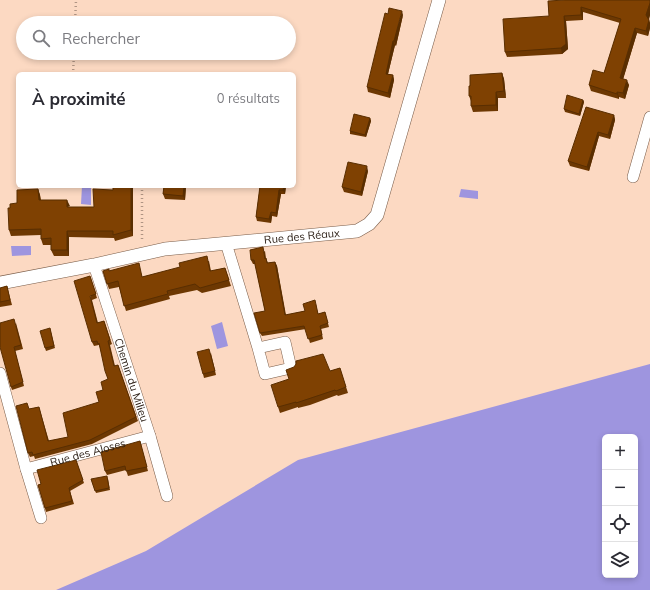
<!DOCTYPE html>
<html lang="fr">
<meta charset="utf-8">
<style>
:root{--surface:#fff;--page:#f2f2f3;--text:#2b2b33;--muted:#7c7c81;--line:#e1e1e2}
body{margin:0;font-family:Mulish,sans-serif;background:var(--page);color:var(--text)}
.controls{position:absolute;right:12px;bottom:12px;display:grid;overflow:hidden;border-radius:6px;box-shadow:0 2px 6px #0003}
.controls button{width:36px;height:36px;display:grid;place-items:center;padding:0;border:0;border-bottom:1px solid var(--line);background:var(--surface);color:var(--text);font:20px sans-serif}
.list{margin:0;padding:0;list-style:none}
h2{display:flex;justify-content:space-between;align-items:center;height:52px;margin:0;padding:0 16px;font-size:17px}
h2 small{font-size:13px;font-weight:400;color:var(--muted)}
.icon{flex:none;width:22px;height:22px;fill:none;stroke:currentColor;stroke-width:2;stroke-linecap:round;stroke-linejoin:round}
.map{position:relative;flex:none;width:650px;height:590px;overflow:hidden}
.search{position:absolute;background:var(--surface);box-shadow:0 2px 6px #0003;left:16px;top:16px;width:280px;height:44px;display:flex;align-items:center;gap:10px;box-sizing:border-box;padding:0 14px;border-radius:22px;color:var(--muted);font-size:15px}
.panel{position:absolute;background:var(--surface);box-shadow:0 2px 6px #0003;left:16px;top:72px;width:280px;height:116px;border-radius:6px}
.map>svg:first-child{display:block}
.water{fill:#9e95df;fill-rule:evenodd}
.lines{fill:none;stroke-linecap:round;stroke-linejoin:round}
.minor-casing{stroke:#7a5d49;stroke-width:12}
.tertiary-casing{stroke:#7a5d49;stroke-width:14}
.path{stroke:#af9483;stroke-width:2.5;stroke-dasharray:1 3;stroke-linecap:butt}
.minor{stroke:#fff;stroke-width:11}
.tertiary{stroke:#fff;stroke-width:13}
.wall{fill:#6d3802}
.shaded-wall{fill:#592e01}
.building{fill:#7f4102;stroke:#592e01}
.labels{text-anchor:middle;stroke-width:4;stroke-linejoin:round;paint-order:stroke}
.street-label{font-size:11px;fill:#2e2219;stroke:#ffeadc}
</style>
<div class="map">
<svg width="650" height="590" viewBox="0 0 650 590">
<rect width="100%" height="100%" fill="#fcd9c2"/>
<!-- water -->
<path class="water" d="M82 186H91V205L81 204Z
M461 189 478 191V199L459 197Z
M11 246H31V255L12 256Z
M222 322 228 346 217 349 211 326Z
M650 364V590H56L146 551 298 460ZM605 437H635V575H605Z"/>
<g class="lines">
<defs>
<g id="minor">
<path d="M633 177 650 117"/>
<path d="M226 243 258 348 265 374 291 368 285 342 258 348"/>
<path id="s1" d="M94 265 150 436 167 496"/>
<path d="M0 373 26 469 41 518"/>
<path id="s2" d="M26 469 150 436"/>
</g>
<g id="tertiary">
<path id="s3" d="M0 283 94 265 165 249 357 231 369 224 377 215 439 0"/>
</g>
</defs>
<!-- minor casing -->
<use href="#minor" class="minor-casing"/>
<!-- tertiary casing -->
<use href="#tertiary" class="tertiary-casing"/>
<!-- path -->
<path class="path" d="M75 23 76 0
M73 74 74 53
M142 186V241"/>
<!-- minor -->
<use href="#minor" class="minor"/>
<!-- tertiary -->
<use href="#tertiary" class="tertiary"/>
</g>
<!-- wall -->
<path class="wall" d="M650 0V15L649 20 650 23V28L648 36 637 33 623 79 629 85 625 99 619 97V99L591 91 589 85 604 73 620 23 583 12V20L566 21 568 49 562 54 507 57 505 52 549 16 548 1Z
M403 15 396 46 395 45 388 74 393 75 394 80 390 98 368 92 367 87Z
M502 73 504 79 506 98H498V111L473 112 471 106V101L469 96 470 86Z
M583 100 584 102 580 116 565 112 564 109Z
M614 115 615 120 610 139 599 136 589 171 570 166 568 161Z
M370 118 371 121 366 137 350 134V131Z
M368 171 362 196 344 192 342 187Z
M113 186H133V236L115 241 114 238 69 237V256H54L51 250V245H43L41 239V235L11 236 9 230 10 208 38 189 40 195 41 200 70 207H94L113 190Z
M164 186H186L185 200 165 199 163 194Z
M260 186H286L285 194H281L277 217 272 216 271 223 257 221 256 217Z
M265 251 266 258 268 263 275 262 277 266 286 315 305 311 316 304 318 314 325 312 329 327 321 329 323 339 310 343 306 329 262 336 260 333 265 311 255 264H253L251 260Z
M209 261 211 271 225 268 231 286 202 293 197 290 169 296 170 299 126 311 119 287 109 289 103 271 140 269 142 277Z
M90 276 97 298 92 300 98 323 104 321 112 344 110 345 115 366 118 365 138 421 92 444 35 459 34 456 30 457 28 453 29 409 39 407 49 441 68 437 99 402 103 390 108 379 100 348 99 345 94 346 92 342Z
M7 286 12 305 0 307V288Z
M16 323 23 349 15 351 24 386 12 390 11 387Z
M50 328 55 348 46 351 45 348Z
M211 353 216 375 204 378 203 374Z
M340 368 348 393 338 396 337 395 310 405 298 408V407L280 413 278 407 330 371Z
M140 441 148 471 128 476 126 470 107 475 105 471Z
M76 460 84 483 70 491 74 504 46 512 38 485 41 484Z
M91 479H108L110 490 96 493Z"/>
<!-- shaded-wall -->
<path class="shaded-wall" d="M650 3V15L648 21 646 15Z
M581 7 583 12V20L581 15Z
M402 11 403 15 396 46 394 41Z
M564 16 566 21 568 49 562 54 561 48Z
M649 20 650 23V28L648 36 646 31Z
M635 28 637 33 622 83 620 78Z
M393 41 395 45 387 78 386 74Z
M502 73 504 79 506 98 504 91Z
M393 75 394 80 390 98 388 93Z
M627 80 629 85 625 99 623 93Z
M496 92 498 98V111L496 105Z
M617 92 619 97V99L617 94Z
M583 100 584 102 580 116 579 114Z
M614 115 615 120 610 139 608 135Z
M370 118 371 121 366 137 365 135Z
M598 132 599 136 589 171 587 167Z
M367 166 368 171 362 196 361 192Z
M131 186H133V236L131 230Z
M184 186H186L185 200 183 196Z
M284 186H286L285 194 283 190Z
M38 189 40 195 41 206 39 200Z
M279 190 281 194 277 217 276 213Z
M67 200 70 206 67 207Z
M271 212 272 216 271 223 269 219Z
M67 231 69 237V256L67 250Z
M275 262 277 266 286 318 285 315Z"/>
<!-- building -->
<path class="building" d="M565 0H650V3L646 15 649 20 646 31 635 28 620 78 627 80 623 93 617 92V94L589 85 593 70 604 73 621 19 581 7V15L564 16 566 44 561 48 505 52 503 19 549 16 548 1Z
M389 8 402 11 394 41H393L386 74 393 75 388 93 367 87 385 13 388 14Z
M502 73 504 91 496 92V105L471 106V96H469V86H470V75Z
M567 95 583 100 579 114 564 109Z
M586 107 614 115 608 135 598 132 587 167 568 161Z
M354 114 370 118 365 135 350 131Z
M348 162 367 166 361 192 342 187Z
M113 186H131V230L113 235V231H67V250H51V238L41 239V229L9 230 8 208H10V204L17 203V190L38 189 39 200H67V207H94L93 189 113 190Z
M164 186H184L183 196 163 194Z
M260 186H284L283 190H279L276 213 271 212 269 219 256 217Z
M263 247 265 259 266 258 267 263 275 262 285 315 305 311 303 304 315 300 318 314 325 312 328 323 320 326 322 335 308 339 304 326 260 333 254 313 265 311 254 260H251L250 250Z
M207 256 210 271 225 268 229 280 200 288 195 284 167 291 168 294 124 306 118 281 107 284 103 271 109 269V271L139 263 142 277 180 267 179 263Z
M90 276 96 294 90 296 97 323 104 321 110 340 108 341 114 366 118 365 136 417 90 440 33 455 32 452 28 453 16 406 27 403 29 409 39 407 48 441 68 437 63 413 99 402 96 392 103 390 101 382 108 379 105 371 99 343 98 344 97 341 92 342 74 281Z
M7 286 10 300 0 302V288Z
M14 319 21 345 14 347 23 382 11 387 0 347V323Z
M50 328 54 346 45 348 40 331Z
M209 349 215 371 203 374 197 352Z
M323 354 330 371 340 368 346 387 336 391 335 390 296 403V402L278 407 271 385 289 379 286 370 294 367 296 364V361Z
M140 441 147 467 126 471 125 466 105 471 101 452Z
M76 460 83 480 69 488 72 501 45 508 38 485 41 484 37 470Z
M107 476 109 488 95 491 91 479Z"/>
<g class="labels">
<!-- street labels -->
<g class="street-label">
<text dy="4" stroke="none"><textPath href="#s3" startOffset="306">Rue des Réaux</textPath></text>
<text dy="4" stroke="none"><textPath href="#s1" startOffset="121">Chemin du Milieu</textPath></text>
<text dy="4" stroke="none"><textPath href="#s2" startOffset="64">Rue des Aloses</textPath></text>
</g>
</g>
</svg>
<div class="controls">
<button>+</button>
<button>−</button>
<button><svg class="icon" aria-label="locate" viewBox="0 0 24 24"><circle cx="12" cy="12" r="6"/><path d="M12 2v4M12 18v4M2 12h4M18 12h4"/></svg></button>
<button><svg class="icon" aria-label="layers" viewBox="0 0 24 24"><path d="M12 4l9 5-9 5-9-5zM3 14l9 5 9-5"/></svg></button>
</div>
<div class="search"><svg class="icon" aria-label="search" viewBox="0 0 24 24"><circle cx="10" cy="10" r="6"/><path d="M15 15l6 6"/></svg>Rechercher</div>
<section class="panel">
<h2>À proximité<small>0 résultats</small></h2>
<ul class="list">
</ul>
</section>
</div>
